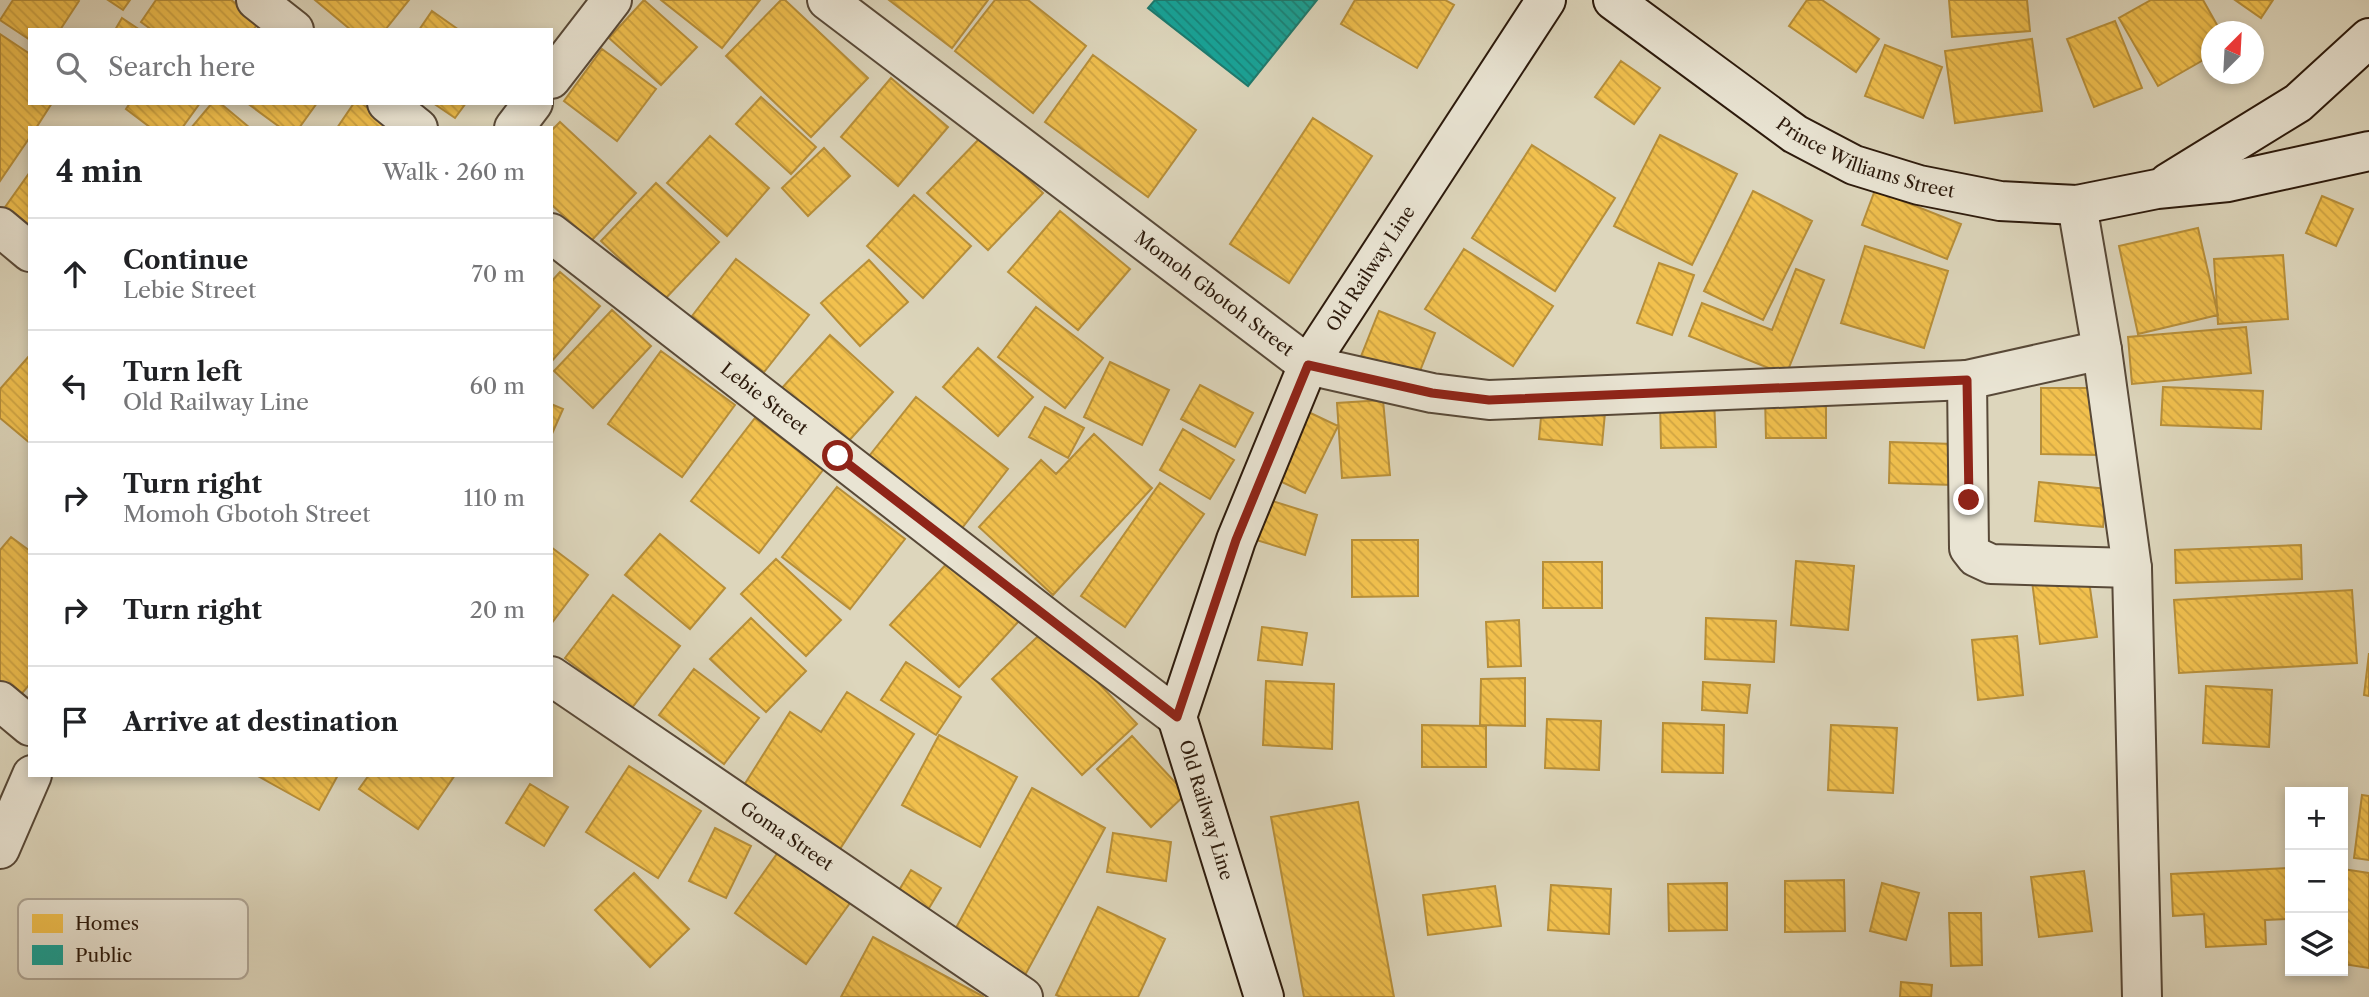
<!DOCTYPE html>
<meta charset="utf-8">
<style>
:root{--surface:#fff;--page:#f2f2f2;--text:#202124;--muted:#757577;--line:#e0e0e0}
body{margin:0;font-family:"Libre Caslon Text",serif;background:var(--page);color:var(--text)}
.controls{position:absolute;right:21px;bottom:21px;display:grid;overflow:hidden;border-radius:0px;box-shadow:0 4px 10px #0003}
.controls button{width:63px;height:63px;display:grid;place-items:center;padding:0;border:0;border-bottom:2px solid var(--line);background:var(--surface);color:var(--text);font:35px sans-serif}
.compass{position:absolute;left:2201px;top:21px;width:63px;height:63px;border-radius:50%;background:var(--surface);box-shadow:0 4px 10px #0003;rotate:24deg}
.stop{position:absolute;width:21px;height:21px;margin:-16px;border:5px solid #8f2418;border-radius:50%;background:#fff}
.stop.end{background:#8f2418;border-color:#fff;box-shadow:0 2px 7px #0008}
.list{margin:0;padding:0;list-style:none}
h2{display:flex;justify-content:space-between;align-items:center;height:91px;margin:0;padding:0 28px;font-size:30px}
h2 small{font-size:23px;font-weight:400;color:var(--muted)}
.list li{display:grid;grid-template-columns:46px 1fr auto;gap:21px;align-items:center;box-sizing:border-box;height:112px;padding:0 28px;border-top:2px solid var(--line)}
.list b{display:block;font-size:26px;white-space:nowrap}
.list p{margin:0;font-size:23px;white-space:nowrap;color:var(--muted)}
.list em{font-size:23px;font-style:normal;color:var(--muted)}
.icon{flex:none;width:38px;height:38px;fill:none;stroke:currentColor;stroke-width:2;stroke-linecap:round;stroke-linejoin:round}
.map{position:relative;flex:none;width:2369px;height:997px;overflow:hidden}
.search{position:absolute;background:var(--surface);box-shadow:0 4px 10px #0003;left:28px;top:28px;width:525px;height:77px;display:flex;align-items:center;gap:18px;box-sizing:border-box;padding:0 24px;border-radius:0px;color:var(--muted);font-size:26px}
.panel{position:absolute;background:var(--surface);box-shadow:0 4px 10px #0003;left:28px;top:126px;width:525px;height:651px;border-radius:0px}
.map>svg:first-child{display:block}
.homes{fill:url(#homes-back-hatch);stroke:#b78f3a;stroke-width:2}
.public{fill:url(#public-back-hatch);stroke:#1d7a6e;stroke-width:2}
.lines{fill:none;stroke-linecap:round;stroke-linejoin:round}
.street-casing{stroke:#584938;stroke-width:42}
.secondary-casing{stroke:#2c1a0c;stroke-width:42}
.street{stroke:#e9e4d3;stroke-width:38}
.secondary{stroke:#e9e4d3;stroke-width:38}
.route{stroke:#8f2418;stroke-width:9}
.labels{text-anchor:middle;stroke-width:7;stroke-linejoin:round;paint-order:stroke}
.street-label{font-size:18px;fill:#2c1a0c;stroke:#e9e4d3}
.key{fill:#e9e4d3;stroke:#b0a797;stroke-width:2}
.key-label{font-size:19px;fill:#2c1a0c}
</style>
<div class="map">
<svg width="2369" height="997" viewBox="0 0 2369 997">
<defs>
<pattern id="homes-back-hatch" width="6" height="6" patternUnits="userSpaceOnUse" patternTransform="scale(1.75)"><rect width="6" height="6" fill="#f2c14e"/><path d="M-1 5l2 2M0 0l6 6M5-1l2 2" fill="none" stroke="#d0a543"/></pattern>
<pattern id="public-back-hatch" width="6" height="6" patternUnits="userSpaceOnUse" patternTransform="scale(1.75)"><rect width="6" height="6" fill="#17a398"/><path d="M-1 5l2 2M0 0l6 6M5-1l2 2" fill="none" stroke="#15847a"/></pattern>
</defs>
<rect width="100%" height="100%" fill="#ddd6bc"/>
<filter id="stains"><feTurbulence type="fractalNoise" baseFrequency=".00286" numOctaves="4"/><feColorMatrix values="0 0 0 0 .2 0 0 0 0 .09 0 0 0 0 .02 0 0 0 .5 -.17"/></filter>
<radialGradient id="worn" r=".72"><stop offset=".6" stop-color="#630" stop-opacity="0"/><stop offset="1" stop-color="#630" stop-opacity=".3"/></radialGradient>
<!-- homes -->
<path class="homes" d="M13 0H78L79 1 60 30H30V40L0 20Z
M108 0H130L123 10Z
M156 0H231L260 21 253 30H152L141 22Z
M315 0H409L385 30H351Z
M644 0 697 47 661 85 609 38Z
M661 0H760L722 48Z
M781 0H785L868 78 811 137 726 56Z
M889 0H988L952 48Z
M995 0H1028L1086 46 1033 113 955 51Z
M1355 0H1445L1454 5 1417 68 1341 24Z
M1807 0H1822L1879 39 1856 72 1789 26Z
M1949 0H2027L2030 31 1952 37Z
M2151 0H2203L2221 32H2212V55L2158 86 2119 18Z
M2235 0H2273L2261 18Z
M432 11 459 30H419Z
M122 18 140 30H115Z
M2115 21 2142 88 2094 107 2067 39Z
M0 34 30 54V103H52L36 128H30V137L0 181Z
M2032 39 2042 111 1955 123 1945 51Z
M1885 45 1942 67 1923 118 1865 96Z
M602 49 656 89 617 141 564 101Z
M1093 55 1196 130 1148 197 1045 122Z
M1621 61 1660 88 1634 124 1595 97Z
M891 78 948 127 898 186 841 137Z
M761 97 816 147 791 174 736 124Z
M130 103H200L182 128H151L126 109Z
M212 103H220L250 128H191Z
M247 103H317L299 128H281Z
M354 103H361L395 128H337Z
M433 103H466L455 118Z
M1313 118 1372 156 1289 283 1230 244Z
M560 122 636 193 591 241 551 204V131Z
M1660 135 1737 174 1692 265 1614 226Z
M710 136 769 188 727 236 667 183Z
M982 136 1043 193 988 250 927 193Z
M1532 145 1615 198 1555 291 1472 238Z
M824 148 850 176 808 216 782 188Z
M30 172V229L3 210Z
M656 183 719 242 664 300 601 241Z
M1875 190 1961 224 1947 259 1862 225Z
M1753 191 1812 221 1763 320 1704 291Z
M914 195 971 246 923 298 867 246Z
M2322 196 2353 209 2336 246 2306 233Z
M1060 211 1130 269 1078 330 1008 272Z
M2198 228 2218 315 2138 334 2119 246Z
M1865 246 1948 271 1924 348 1841 323Z
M1464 249 1553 306 1513 366 1425 309Z
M2283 255 2288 319 2218 324 2214 259Z
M736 259 809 315 764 372 692 316Z
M869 260 908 302 860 346 821 303Z
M1659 263 1694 275 1672 335 1637 323Z
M1796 269 1824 280 1786 375 1689 336 1702 303 1772 330Z
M560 272 600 306 551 362V282Z
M1036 307 1103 358 1065 408 998 357Z
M612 310 651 346 593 408 554 371Z
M1379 311 1435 333 1414 386 1358 364Z
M2246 327 2251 373 2132 384 2128 337Z
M830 335 893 392 845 445 782 388Z
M978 348 1033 397 998 436 943 387Z
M661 351 735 405 682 477 608 424Z
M30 355V443L0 418V389Z
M1110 362 1169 390 1142 445 1084 417Z
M1200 385 1253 413 1235 447 1181 419Z
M2163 387 2263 391 2261 429 2161 425Z
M2041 388H2099V455L2041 454Z
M1543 396 1606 402 1602 445 1539 439Z
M916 397 1008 469 955 537 862 465Z
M1765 397H1826V438H1766Z
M1714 398 1716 447 1661 448 1660 400Z
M1383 400 1390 475 1342 478 1337 403Z
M551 404 563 409 551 436Z
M1045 407 1084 428 1068 458 1029 437Z
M1302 409 1338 426 1305 493 1269 476Z
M755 418 823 470 759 553 691 501Z
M1183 429 1234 460 1210 499 1160 470Z
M1094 434 1152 488 1053 595 979 527 1041 460 1056 474Z
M1890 442 1954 444 1953 485 1889 483Z
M2039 482 2107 489 2103 527 2035 521Z
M1160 483 1204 514 1125 627 1081 596Z
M837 487 905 539 850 609 782 557Z
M1263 498 1317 515 1305 555 1250 538Z
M660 534 725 588 690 629 625 575Z
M11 537 30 551V684L18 698 0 684V550Z
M1352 540H1418V596L1352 597Z
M2301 545 2302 579 2176 583 2175 550Z
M551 547 588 575 551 624Z
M776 559 841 620 806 656 741 594Z
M951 559 1019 621 959 687 890 625Z
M1796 561 1854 566 1848 630 1791 625Z
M1543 562H1602V608H1543Z
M2088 574 2097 637 2040 644 2032 581Z
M2352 590 2357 663 2179 673 2174 600Z
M613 595 680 646 631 709 565 658Z
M751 618 806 671 766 712 710 659Z
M1706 618 1776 621 1774 662 1705 659Z
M1519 620 1521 666 1488 667 1486 622Z
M1262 627 1307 633 1302 665 1258 660Z
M1047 628 1137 724 1082 775 992 679Z
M2017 636 2023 695 1978 700 1972 640Z
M2369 653V696L2364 695Z
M906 662 961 697 936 735 881 700Z
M694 669 759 718 724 764 659 715Z
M1525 678V726L1480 725 1481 679Z
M1266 681 1334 684 1332 749 1263 745Z
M1703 682 1750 685 1747 713 1702 710Z
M2206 686 2272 690 2269 747 2203 743Z
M847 692 914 734 838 852 741 790 790 712 821 732Z
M1547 719 1601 721 1599 770 1545 768Z
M1663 723 1724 725 1723 773 1662 772Z
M1422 725 1486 726V767H1422Z
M1831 725 1897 728 1893 793 1828 790Z
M939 735 1017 777 980 847 902 805Z
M1132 736 1186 794 1151 827 1097 769Z
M629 766 701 811 658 878 586 832Z
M256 775H338L319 810Z
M369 775H455L418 829 359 789Z
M530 784 568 807 544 846 506 823Z
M1032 788 1105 828 1024 977 951 937Z
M2362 795 2369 796V860L2354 858Z
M1358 802 1394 997H1304L1271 817Z
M715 828 751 846 726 898 689 881Z
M1113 833 1171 842 1166 881 1107 872Z
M779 851 850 903 806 964 735 913Z
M2290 868V919L2265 920 2266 944 2206 947 2204 914 2173 916 2171 874Z
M2343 869 2369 873V968L2343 964Z
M911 870 941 888 925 915 895 897Z
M2084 871 2092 931 2039 937 2031 877Z
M634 873 689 929 650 967 595 910Z
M1844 880 1845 931 1785 932V881Z
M1727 883V930L1669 931 1668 884Z
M1882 883 1919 893 1906 940 1870 931Z
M1551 885 1611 889 1609 934 1548 930Z
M1495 886 1501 926 1428 935 1423 895Z
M1098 907 1165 939 1138 997H1061L1056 995Z
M1949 913H1981L1982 965 1951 966Z
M873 937 984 997H841Z
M1901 982 1932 985 1931 997H1900Z"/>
<!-- public -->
<path class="public" d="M1155 0H1317L1248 86 1148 8Z"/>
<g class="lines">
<defs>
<g id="street">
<path d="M256 0 294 30"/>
<path id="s1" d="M827 0 1308 365 1432 393 1489 400 1967 380"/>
<path d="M551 79 612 0"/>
<path d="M387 103 418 128"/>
<path d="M514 128 533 103"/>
<path d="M2077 205 2102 350 2132 568 2142 997"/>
<path d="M0 227 30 252"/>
<path id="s2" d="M551 233 1058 627 1177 717"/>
<path d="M2102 350 1967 380 1969 548 1976 557 1991 564 2132 568"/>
<path id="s3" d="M551 676 1023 997"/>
<path d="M0 701 30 726"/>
<path d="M0 849 32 775"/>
</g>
<g id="secondary">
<path id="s4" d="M1613 0 1795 134 1854 165 1919 185 2000 201 2077 205 2157 189 2228 182 2369 151"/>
<path d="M2168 183 2298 103 2369 38"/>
<path id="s5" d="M1264 997 1177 717 1236 540 1308 365 1546 0"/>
</g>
</defs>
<!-- street casing -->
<use href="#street" class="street-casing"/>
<!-- secondary casing -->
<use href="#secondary" class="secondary-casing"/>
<!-- street -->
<use href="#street" class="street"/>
<!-- secondary -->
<use href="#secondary" class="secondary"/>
</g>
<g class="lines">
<!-- route -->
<path class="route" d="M838 456 1177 717 1236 540 1308 365 1432 393 1489 400 1967 380 1969 500"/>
</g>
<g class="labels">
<!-- street labels -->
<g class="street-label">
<text dy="6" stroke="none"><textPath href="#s4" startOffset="301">Prince Williams Street</textPath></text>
<text dy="6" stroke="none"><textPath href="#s5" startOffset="784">Old Railway Line</textPath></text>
<text dy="6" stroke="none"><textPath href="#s1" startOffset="486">Momoh Gbotoh Street</textPath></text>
<text dy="6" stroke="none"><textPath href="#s2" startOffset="270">Lebie Street</textPath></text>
<text transform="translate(1206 810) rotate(73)" y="6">Old Railway Line</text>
<text dy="6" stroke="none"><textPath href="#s3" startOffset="285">Goma Street</textPath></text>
</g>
</g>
<!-- legend -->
<rect x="18" y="899" width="230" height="80" rx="10" class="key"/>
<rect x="32" y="914" width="31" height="19" fill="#f2c14e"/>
<rect x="32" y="945" width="31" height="20" fill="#17a398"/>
<g class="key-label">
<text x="75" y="930">Homes</text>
<text x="75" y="962">Public</text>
</g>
<rect width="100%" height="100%" filter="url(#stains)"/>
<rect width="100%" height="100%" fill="url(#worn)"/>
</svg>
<div class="controls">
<button>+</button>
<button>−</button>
<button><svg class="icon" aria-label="layers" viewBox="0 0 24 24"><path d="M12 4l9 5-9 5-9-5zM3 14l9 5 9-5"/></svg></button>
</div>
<svg class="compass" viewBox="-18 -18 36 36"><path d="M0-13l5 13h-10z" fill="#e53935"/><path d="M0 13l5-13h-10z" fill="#757577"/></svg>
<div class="stop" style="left:838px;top:456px"></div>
<div class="stop end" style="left:1969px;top:500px"></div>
<div class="search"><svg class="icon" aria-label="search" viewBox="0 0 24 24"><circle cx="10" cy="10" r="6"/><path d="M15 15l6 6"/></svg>Search here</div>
<section class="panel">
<h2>4 min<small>Walk · 260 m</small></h2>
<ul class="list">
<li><svg class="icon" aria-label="ahead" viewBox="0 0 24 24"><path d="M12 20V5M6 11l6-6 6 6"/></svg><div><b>Continue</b><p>Lebie Street</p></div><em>70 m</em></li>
<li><svg class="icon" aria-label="left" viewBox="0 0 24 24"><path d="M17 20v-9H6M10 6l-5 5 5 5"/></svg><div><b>Turn left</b><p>Old Railway Line</p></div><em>60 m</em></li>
<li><svg class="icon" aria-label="right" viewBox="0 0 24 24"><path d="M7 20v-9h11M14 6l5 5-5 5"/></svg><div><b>Turn right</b><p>Momoh Gbotoh Street</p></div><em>110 m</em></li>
<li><svg class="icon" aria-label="right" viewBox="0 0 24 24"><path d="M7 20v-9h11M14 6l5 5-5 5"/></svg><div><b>Turn right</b></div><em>20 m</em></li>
<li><svg class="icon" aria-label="arrive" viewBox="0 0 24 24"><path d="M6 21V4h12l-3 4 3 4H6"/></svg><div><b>Arrive at destination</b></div></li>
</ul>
</section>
</div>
